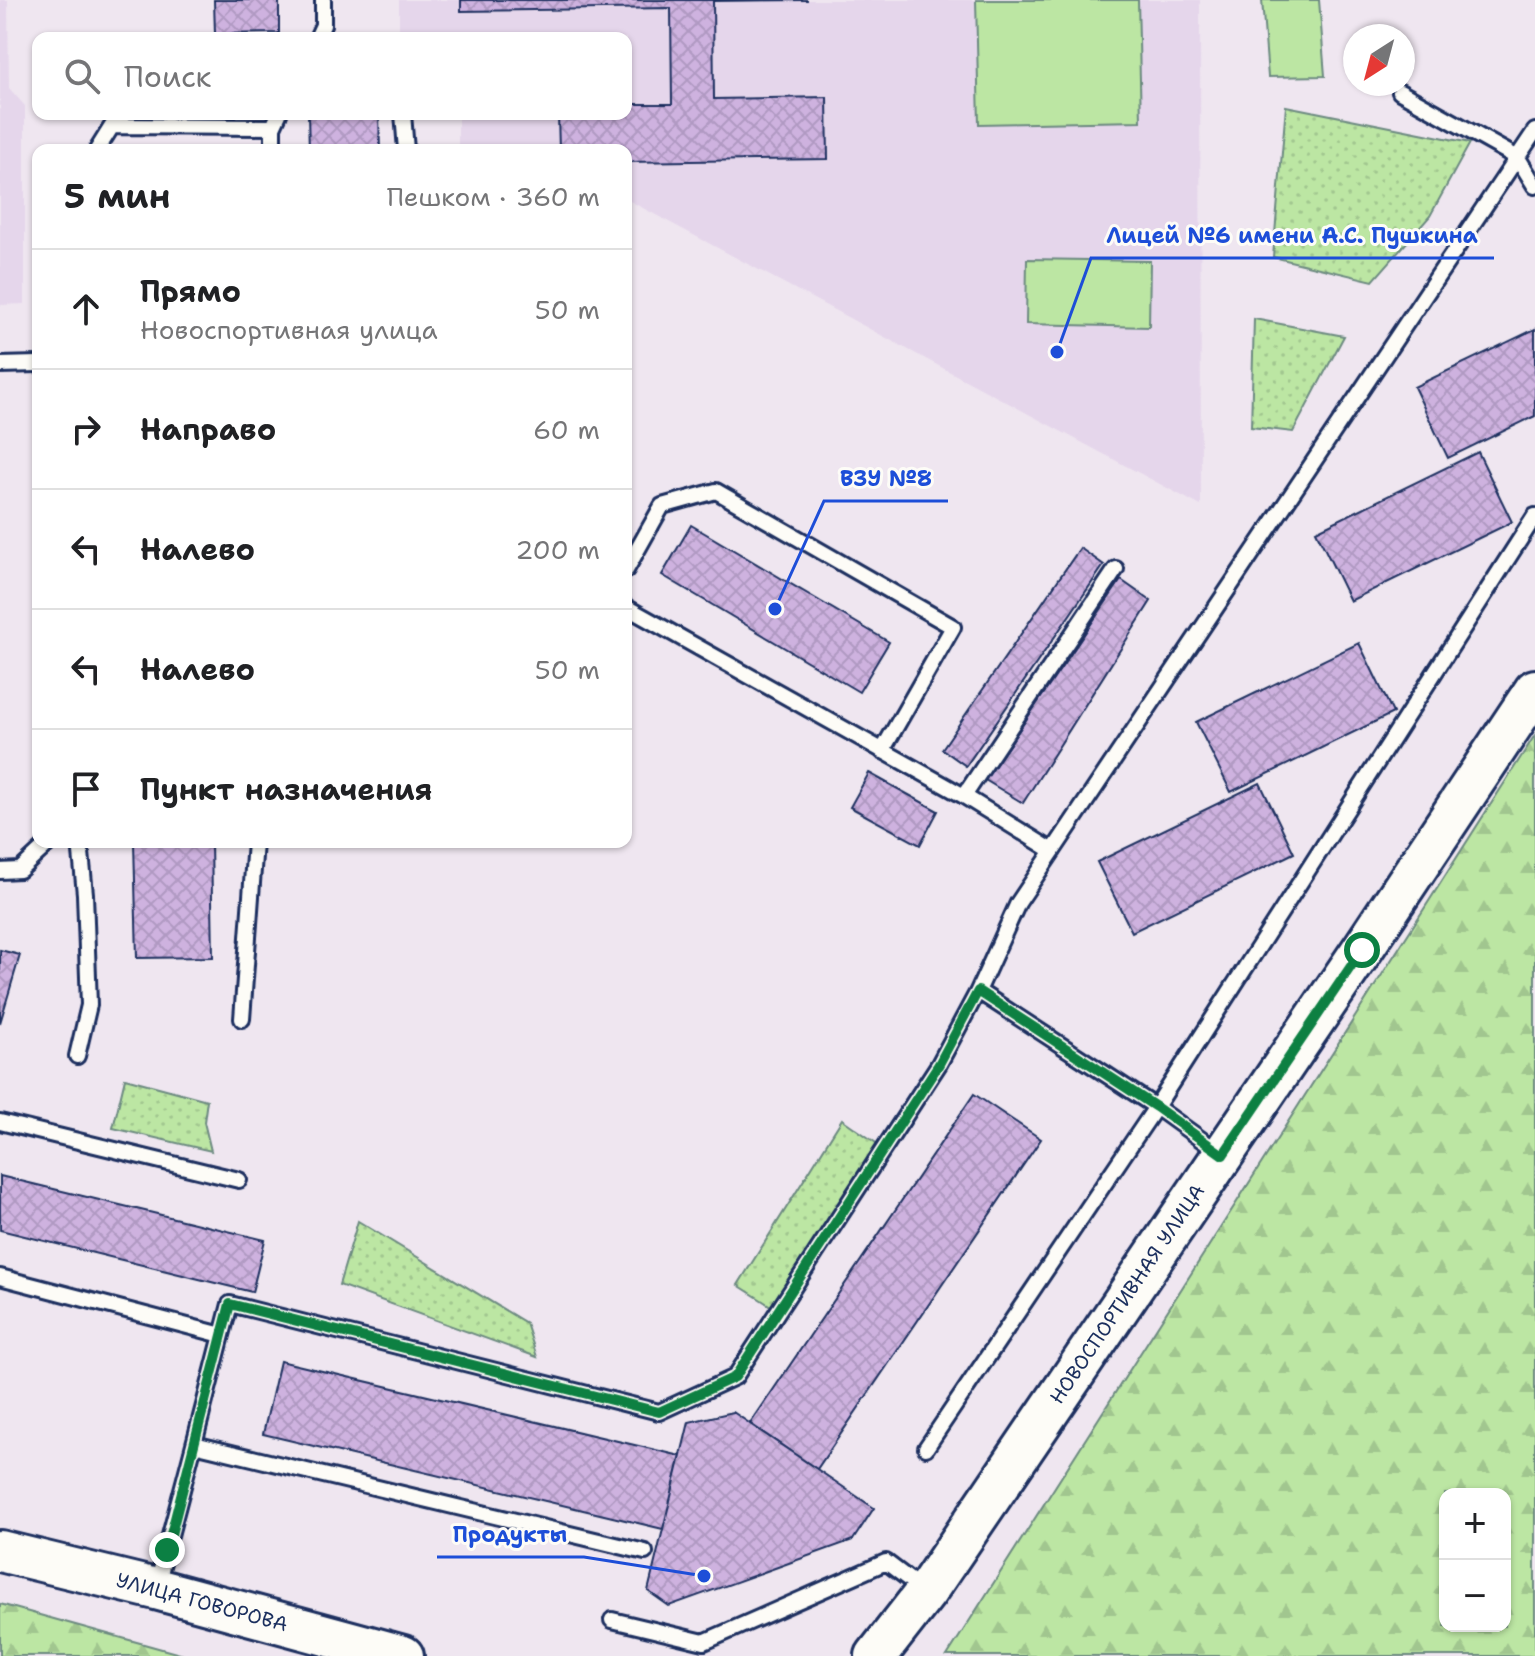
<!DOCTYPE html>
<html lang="ru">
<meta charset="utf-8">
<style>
:root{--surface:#fff;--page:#f6f6f6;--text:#202124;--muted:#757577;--line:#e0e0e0}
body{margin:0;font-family:"Shantell Sans",sans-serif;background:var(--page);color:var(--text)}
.controls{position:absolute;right:24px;bottom:24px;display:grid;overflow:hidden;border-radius:16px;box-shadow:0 2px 6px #0004}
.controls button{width:72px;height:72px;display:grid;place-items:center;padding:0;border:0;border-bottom:2px solid var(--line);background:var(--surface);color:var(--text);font:40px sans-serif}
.compass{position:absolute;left:1343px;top:24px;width:72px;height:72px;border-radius:50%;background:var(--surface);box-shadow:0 2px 6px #0004;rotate:216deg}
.stop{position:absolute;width:24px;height:24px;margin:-18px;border:6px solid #0b8043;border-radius:50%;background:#fff}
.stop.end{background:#0b8043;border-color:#fff;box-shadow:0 2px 8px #0008}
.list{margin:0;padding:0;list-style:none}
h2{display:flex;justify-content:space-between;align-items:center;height:104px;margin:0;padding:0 32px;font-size:34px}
h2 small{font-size:26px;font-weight:400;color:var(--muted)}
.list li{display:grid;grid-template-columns:52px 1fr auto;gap:24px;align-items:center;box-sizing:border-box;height:120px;padding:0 32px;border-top:2px solid var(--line)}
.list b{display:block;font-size:30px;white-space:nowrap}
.list p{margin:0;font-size:26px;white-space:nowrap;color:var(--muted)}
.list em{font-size:26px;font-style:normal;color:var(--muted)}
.icon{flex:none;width:44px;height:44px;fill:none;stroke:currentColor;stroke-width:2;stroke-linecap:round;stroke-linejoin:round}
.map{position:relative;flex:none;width:1535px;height:1656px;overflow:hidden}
.search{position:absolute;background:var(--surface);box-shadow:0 2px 6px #0004;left:32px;top:32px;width:600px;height:88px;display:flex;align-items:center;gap:20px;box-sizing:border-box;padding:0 28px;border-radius:16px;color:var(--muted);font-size:30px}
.panel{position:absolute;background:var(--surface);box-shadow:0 2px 6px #0004;left:32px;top:144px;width:600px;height:704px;border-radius:16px}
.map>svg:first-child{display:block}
.built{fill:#e5d6eb}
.grass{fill:#bce6a3;stroke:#6c8a80;stroke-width:2}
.forest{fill:url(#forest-firs);stroke:#6c8a80;stroke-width:2;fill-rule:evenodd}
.park{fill:url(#park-dots);stroke:#6c8a80;stroke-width:2}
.building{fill:url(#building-cross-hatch);stroke:#1b2f5e;stroke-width:2}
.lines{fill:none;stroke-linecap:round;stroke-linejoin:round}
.lane-casing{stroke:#1b2f5e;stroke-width:20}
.secondary-casing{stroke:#1b2f5e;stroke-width:46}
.lane{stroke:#fdfcf7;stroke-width:14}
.secondary{stroke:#fdfcf7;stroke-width:40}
.route{stroke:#0b8043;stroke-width:10}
.labels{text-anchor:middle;stroke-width:6;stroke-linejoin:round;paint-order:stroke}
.street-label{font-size:20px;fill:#1b2f5e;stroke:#fdfcf7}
.leader{fill:none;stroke:#1d4ed8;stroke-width:3}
.callout-dot{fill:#1d4ed8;stroke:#fdfcf7;stroke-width:3}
.callout-label{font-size:22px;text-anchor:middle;font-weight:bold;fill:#1d4ed8;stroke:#fdfcf7;stroke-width:6;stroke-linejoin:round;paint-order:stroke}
</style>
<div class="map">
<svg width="1535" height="1656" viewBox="0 0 1535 1656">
<defs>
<pattern id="forest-firs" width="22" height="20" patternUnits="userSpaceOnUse" patternTransform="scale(2)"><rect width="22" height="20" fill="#bce6a3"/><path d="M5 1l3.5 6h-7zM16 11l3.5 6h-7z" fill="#a1c68f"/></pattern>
<pattern id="park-dots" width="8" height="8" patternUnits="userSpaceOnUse" patternTransform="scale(2)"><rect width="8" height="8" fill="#bce6a3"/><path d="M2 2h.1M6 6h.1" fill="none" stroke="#a1c68f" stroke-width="1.8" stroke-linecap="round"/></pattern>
<pattern id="building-cross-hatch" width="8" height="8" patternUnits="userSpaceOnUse" patternTransform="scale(2)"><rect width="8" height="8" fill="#ceb2df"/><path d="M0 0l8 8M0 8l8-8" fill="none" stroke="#b099c2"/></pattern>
</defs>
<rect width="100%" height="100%" fill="#efe6f0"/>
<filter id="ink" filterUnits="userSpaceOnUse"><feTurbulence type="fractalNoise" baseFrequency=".0125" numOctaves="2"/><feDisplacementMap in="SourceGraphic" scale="16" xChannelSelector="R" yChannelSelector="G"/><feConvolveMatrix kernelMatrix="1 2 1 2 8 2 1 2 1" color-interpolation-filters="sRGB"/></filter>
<g filter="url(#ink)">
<!-- built -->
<path class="built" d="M0 0H8L9 88 25 106V304L0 305Z
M399 0H1200L1201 506 626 199V150H458V114H626V38H399Z"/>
<!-- grass -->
<path class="grass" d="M976 0H1138L1141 121 979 124Z
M1262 0H1319L1325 76 1268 77Z
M1027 259 1150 261 1149 327 1026 324Z"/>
<!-- forest -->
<path class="forest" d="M1535 735V1656H947ZM1445 1494H1505V1626H1445Z
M0 1604 187 1656H0Z"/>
<!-- park -->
<path class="park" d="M1286 106 1470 143 1430 216 1373 281 1273 257Z
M1254 319 1344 336 1293 432 1251 427Z
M125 1078 207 1100 204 1122 211 1151 113 1128Z
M842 1119 879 1145 774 1308 738 1285Z
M358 1221 526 1323 537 1357 339 1285Z"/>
<!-- building -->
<path class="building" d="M214 0H279V33L215 34Z
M461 0H808L713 1 714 99 827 97 828 159 626 162V150H559L558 114H626V104H672L671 8 461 11Z
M308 114H379L380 150H309Z
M1535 329V416L1448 458 1414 387Z
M1478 452 1512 522 1350 601 1316 531Z
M691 525 889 642 859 692 662 575Z
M1080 548 1104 565 966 766 942 749Z
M1121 580 1151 601 1023 803 985 780Z
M1359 643 1393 713 1231 792 1196 722Z
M869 773 938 811 920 845 850 807Z
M1260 783 1294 853 1132 932 1097 862Z
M134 842H211L213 957 137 958Z
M0 950 20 955 0 1023Z
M974 1094 1041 1139 817 1469 750 1424Z
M0 1176 265 1240 252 1292 0 1230Z
M280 1361 681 1456 663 1529 263 1434Z
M733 1412 874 1508 853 1540 669 1606 648 1591 689 1422Z"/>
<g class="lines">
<defs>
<path id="lane" d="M317 38 323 25V0
M1400 92 1518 158 1535 186
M403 114 406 150
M273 127V150
M97 150 112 126 273 127 279 114
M0 365 38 364
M626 570 662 506 716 491 953 627 882 751
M626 607 964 796
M1053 851 964 796 1116 569
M0 871 20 870 50 842
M978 991 1018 903 1535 131
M242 1019 255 842
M77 1056 89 1005 85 894 80 842
M0 1122 239 1180
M0 1277 222 1335
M194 1444 230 1304 659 1412 735 1377 939 1064 978 991 1156 1107 1220 1153
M926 1448 1156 1107 1535 516
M157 1585 194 1444 645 1552
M612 1620 704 1642 886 1562 923 1590"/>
<path id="secondary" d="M0 1551 156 1589 403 1656
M876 1656 926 1592 1362 950 1535 690"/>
</defs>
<!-- lane casing -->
<use href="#lane" class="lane-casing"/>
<!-- secondary casing -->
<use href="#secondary" class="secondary-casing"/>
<!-- lane -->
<use href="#lane" class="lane"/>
<!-- secondary -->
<use href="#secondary" class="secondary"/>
</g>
</g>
<g class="lines" filter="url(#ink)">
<!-- route -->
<path class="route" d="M167 1550 230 1304 659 1412 735 1377 939 1064 978 991 1156 1107 1223 1155 1362 950"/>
</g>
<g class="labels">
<!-- street labels -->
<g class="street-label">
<text transform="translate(1127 1294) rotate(-56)" y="7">НОВОСПОРТИВНАЯ УЛИЦА</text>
<text transform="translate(202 1602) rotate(15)" y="7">УЛИЦА ГОВОРОВА</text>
</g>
</g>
<!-- callouts -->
<path class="leader" d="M1057 352L1091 258H1494M775 609L824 501H948M704 1576L584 1557H437"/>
<g class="callout-dot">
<circle cx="1057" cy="352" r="8"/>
<circle cx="775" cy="609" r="8"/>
<circle cx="704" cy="1576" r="8"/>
</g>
<g class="callout-label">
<text x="1292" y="243">Лицей №6 имени А.С. Пушкина</text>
<text x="886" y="486">ВЗУ №8</text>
<text x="510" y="1542">Продукты</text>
</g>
</svg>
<div class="controls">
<button>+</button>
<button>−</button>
</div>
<svg class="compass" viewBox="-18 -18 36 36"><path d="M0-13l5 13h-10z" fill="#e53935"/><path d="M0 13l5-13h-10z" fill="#757577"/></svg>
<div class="stop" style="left:1362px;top:950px"></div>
<div class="stop end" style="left:167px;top:1550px"></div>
<div class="search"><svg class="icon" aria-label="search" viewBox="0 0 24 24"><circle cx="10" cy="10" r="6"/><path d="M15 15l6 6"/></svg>Поиск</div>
<section class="panel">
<h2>5 мин<small>Пешком · 360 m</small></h2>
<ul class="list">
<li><svg class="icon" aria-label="ahead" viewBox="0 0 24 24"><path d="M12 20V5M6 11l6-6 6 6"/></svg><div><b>Прямо</b><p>Новоспортивная улица</p></div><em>50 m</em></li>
<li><svg class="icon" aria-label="right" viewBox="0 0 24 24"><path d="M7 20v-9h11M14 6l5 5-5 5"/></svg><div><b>Направо</b></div><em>60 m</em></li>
<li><svg class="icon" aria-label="left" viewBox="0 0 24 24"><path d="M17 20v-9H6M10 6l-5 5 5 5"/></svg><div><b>Налево</b></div><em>200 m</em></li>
<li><svg class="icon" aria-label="left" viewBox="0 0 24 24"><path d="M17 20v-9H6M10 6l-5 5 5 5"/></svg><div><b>Налево</b></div><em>50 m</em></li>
<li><svg class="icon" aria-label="arrive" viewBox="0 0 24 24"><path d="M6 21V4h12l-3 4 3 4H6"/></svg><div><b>Пункт назначения</b></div></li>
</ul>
</section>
</div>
